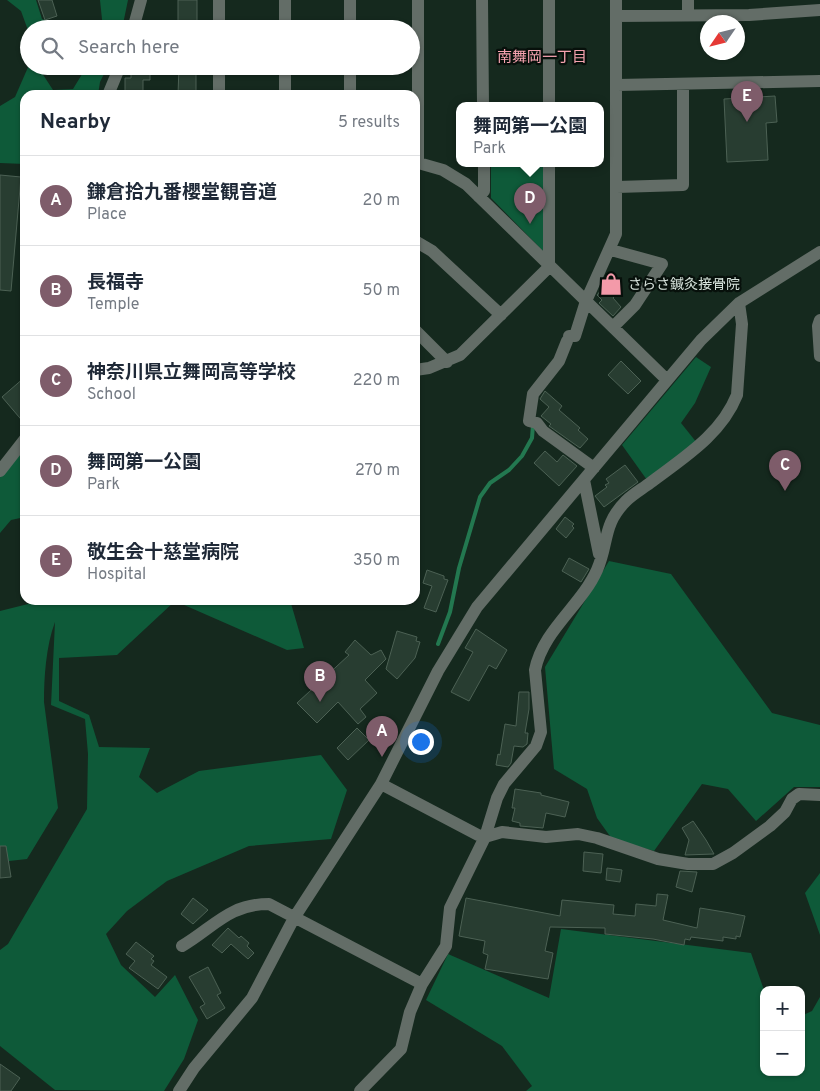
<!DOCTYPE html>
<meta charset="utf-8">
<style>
:root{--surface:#fff;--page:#f6f6f7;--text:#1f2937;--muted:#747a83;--line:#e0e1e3;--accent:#7e5c6a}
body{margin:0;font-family:Overpass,"Noto Sans JP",sans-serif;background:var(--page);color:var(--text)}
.controls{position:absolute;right:15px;bottom:15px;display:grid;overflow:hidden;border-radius:10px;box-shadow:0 1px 4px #0004}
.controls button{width:45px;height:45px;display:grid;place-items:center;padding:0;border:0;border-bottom:1px solid var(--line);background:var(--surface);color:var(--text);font:25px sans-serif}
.compass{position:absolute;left:700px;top:15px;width:45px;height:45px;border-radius:50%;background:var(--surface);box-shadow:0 1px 4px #0004;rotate:235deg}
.you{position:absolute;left:420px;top:741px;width:18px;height:18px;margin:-12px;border:4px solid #fff;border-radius:50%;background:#1a73e8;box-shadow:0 0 0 8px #1a73e833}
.badge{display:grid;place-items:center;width:32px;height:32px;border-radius:50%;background:var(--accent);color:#fff;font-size:16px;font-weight:700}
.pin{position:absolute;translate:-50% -41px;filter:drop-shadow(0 1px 2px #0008)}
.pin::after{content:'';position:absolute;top:26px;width:18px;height:15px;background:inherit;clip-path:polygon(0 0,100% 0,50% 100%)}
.popup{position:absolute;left:456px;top:102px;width:148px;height:65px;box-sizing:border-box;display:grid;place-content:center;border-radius:10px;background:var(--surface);filter:drop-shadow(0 1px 4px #0005);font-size:16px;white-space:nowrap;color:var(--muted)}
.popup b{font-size:19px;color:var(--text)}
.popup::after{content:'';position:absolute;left:50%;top:100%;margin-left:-10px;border:10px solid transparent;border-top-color:var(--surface)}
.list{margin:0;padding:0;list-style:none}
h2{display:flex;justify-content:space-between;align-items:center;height:65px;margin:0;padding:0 20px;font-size:21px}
h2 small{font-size:16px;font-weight:400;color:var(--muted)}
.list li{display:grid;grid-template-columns:32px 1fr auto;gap:15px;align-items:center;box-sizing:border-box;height:90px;padding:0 20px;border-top:1px solid var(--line)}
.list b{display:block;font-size:19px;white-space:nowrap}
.list p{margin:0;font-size:16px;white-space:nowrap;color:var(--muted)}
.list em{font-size:16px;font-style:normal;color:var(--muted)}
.icon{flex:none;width:28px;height:28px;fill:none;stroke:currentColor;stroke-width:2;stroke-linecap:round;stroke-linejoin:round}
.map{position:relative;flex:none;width:820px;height:1091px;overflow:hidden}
.search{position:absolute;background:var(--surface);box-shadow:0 1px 4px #0004;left:20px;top:20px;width:400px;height:55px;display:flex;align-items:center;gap:12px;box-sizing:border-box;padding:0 18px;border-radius:28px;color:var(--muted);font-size:19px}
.panel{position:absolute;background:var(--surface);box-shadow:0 1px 4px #0004;left:20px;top:90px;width:400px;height:515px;border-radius:15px}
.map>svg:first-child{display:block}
.green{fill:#0e5a39}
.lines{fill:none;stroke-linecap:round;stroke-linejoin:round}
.stream{stroke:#237850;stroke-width:4}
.building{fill:#283d31;stroke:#4c6154}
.minor{stroke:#636d67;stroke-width:12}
.labels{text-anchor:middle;stroke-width:4.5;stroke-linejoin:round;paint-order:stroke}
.poi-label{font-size:14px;fill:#d7e3dc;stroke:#07100b;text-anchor:start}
.neighbourhood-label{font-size:15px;fill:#f6a3b0;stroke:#07100b}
</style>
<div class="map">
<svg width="820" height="1091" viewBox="0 0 820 1091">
<rect width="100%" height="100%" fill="#15291e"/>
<!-- green -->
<path class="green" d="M7 0H36L42 19 57 26V29H29V33L21 11Z
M100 0H128L122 29H103Z
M29 65 40 70 53 90 73 89 87 66H108L100 82 98 95H25V164L0 163V106L15 97Z
M491 163H543V251L491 198Z
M696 357 711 367 695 403 681 423 697 443 647 480 622 445Z
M25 442V517L11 520 0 533V475Z
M609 561 671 574 772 713 820 725V787H794L756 821 728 789 702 784 654 851 612 839 597 818 587 789 554 769 545 667Z
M34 600H290L304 648 287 650 175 601 117 655 59 658V701L89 715 99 747 150 748 139 777 157 793 199 771 321 755 347 790 331 839 249 846 167 881 127 911 106 934 121 965 155 997 175 975 198 1020 184 1059 164 1091 55 1090 0 1046V950L8 944 87 809 88 754 85 719 51 705 55 622C46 646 44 677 44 702L58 808 27 859 0 862V611L36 602Z
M820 873V935L805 893Z
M561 929 751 953 764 990V1072H801V1016L812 1011 820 997V1091H526L532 1086 502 1046 426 1000 448 954 549 998Z"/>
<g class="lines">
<!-- stream -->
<path class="stream" d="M438 644 450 612 459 568 480 497 490 483 509 470 522 456 532 438 533 425"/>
</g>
<!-- building -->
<path class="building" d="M38 0H52L57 16 45 20Z
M178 0H197V29H178Z
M131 66H150V80H143V95H125V78H131Z
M179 66H196V95H178Z
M775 96 777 122 766 123 768 160 727 162 724 99Z
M0 175 21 177 11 291 0 290Z
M611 278 622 289 613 298 621 307 613 316 599 303 602 300 597 295Z
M621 361 641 381 628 394 608 375Z
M25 377V424L2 397Z
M545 391 562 406 559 410 580 428 578 430 588 439 580 448 549 426 551 424 541 416 549 407 540 399Z
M545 451 557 462 563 455 577 466 559 486 534 463Z
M625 465 638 482 604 507 595 496 607 487 605 485 609 483 606 479Z
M565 517 574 524 572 526 574 528 566 538 556 529Z
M569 558 589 569 581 582 562 571Z
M427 570 444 576V579L448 580 436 612 424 608 432 586 423 583Z
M476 629 507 650 496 669 489 665 469 701 451 692 473 652 465 648Z
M397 631 417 637 416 641 420 642 415 658 397 679 386 669Z
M355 640 371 655 381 650 386 659 365 680 377 693 360 709 366 717 358 724 338 702 317 723 297 703 349 655 345 652Z
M519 692H529V709L525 733H528L527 744 523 747 514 746 511 763 508 767 496 765 498 754 500 755 505 724 516 726Z
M357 728 369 740 348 760 337 748Z
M515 789 541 793V795L569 802 565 817 546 813 543 828 520 826V823L512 821 515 808H512Z
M693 821 706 840 714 854 685 855 689 840 682 828Z
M0 846H6L11 877 0 878Z
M584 852 603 854 601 873 583 871Z
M607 868 622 870 620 882 606 880Z
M680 871 697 872 692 892 676 887Z
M657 894 668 895 663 920 697 928 700 908 730 913 745 916 740 937 736 936V939L723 937V941L691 937 690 940 685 939 684 945 653 939 605 934V928L550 927 545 951 553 953 548 979 485 969 488 955 483 953 485 941 459 936 466 898 560 916 562 900 614 905 613 914 635 916 636 904 656 906Z
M193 898 208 910 193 924 181 914Z
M228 928 239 938 241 936 249 943 247 946 254 953 248 959 231 944 222 953 212 945Z
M136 942 154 956 151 959 154 961 151 965 167 977 158 989 129 968 135 961 126 954Z
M208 967 221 993 217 995 225 1008 207 1019 200 1007 205 1004 189 977Z
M0 1064 20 1078 11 1091H0Z"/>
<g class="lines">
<!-- minor -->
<path class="minor" d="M285 0V29
M350 0V29
M418 0V163
M482 0 483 105
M688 0V15
M616 16 749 15 820 10
M133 29 141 0
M219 29V0
M285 66V95
M350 66V95
M617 85 820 81
M108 95 120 66
M219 95V66
M549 105V0
M415 162 443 170 466 184 666 379
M617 187 683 185V84
M479 197 484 191V163
M415 241 432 251 501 315
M611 250 662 264 635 305 613 327
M820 320 818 326 820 356
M415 330 447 362
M569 336H575L586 301 616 234V0
M567 341 559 361 533 394 529 421 537 423 543 431 594 468
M415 370 429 368 460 355 549 267V163
M0 471 25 439
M584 480 599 554
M381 784 478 835 485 837 502 832 546 837 578 834 597 838 658 859 688 864H713L733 853 770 826 785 812 792 799 799 794 820 795
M182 946C214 927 229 904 269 904L422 984
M179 1091 194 1068 252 998 294 918 381 784 438 671 477 607 701 340 739 303 820 252
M360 1091 401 1049 410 1012 422 984 446 946 450 908 485 837 497 798 504 784 536 746 541 732 535 670C543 630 581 606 597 570 609 543 602 525 626 501 633 494 642 489 650 483 683 458 721 435 737 395L742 324 739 303"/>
</g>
<!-- icons -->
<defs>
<symbol id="shop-bare" viewBox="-9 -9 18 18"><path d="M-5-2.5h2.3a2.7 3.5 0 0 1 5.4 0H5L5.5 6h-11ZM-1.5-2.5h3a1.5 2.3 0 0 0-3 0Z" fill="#f39aa9" stroke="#07100b" stroke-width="2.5" paint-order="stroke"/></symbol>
</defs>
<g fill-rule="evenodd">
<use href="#shop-bare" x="595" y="268" width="32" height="32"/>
</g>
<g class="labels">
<!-- poi labels -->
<g class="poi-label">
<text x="628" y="289">さらさ鍼灸接骨院</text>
</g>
<!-- neighbourhood labels -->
<g class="neighbourhood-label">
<text x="542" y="62">南舞岡一丁目</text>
</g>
</g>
</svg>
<div class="controls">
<button>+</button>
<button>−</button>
</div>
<svg class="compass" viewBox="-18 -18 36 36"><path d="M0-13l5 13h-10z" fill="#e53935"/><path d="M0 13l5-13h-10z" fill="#747a83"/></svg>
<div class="you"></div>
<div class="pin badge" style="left:382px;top:757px">A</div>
<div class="pin badge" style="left:320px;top:702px">B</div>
<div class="pin badge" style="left:785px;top:491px">C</div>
<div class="pin badge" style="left:530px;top:224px">D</div>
<div class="popup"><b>舞岡第一公園</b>Park</div>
<div class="pin badge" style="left:747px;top:122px">E</div>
<div class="search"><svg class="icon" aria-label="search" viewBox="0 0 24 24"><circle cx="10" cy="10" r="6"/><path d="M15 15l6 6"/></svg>Search here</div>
<section class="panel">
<h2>Nearby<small>5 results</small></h2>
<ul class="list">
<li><span class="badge">A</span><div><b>鎌倉拾九番櫻堂観音道</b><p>Place</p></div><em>20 m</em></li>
<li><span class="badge">B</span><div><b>長福寺</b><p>Temple</p></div><em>50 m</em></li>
<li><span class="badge">C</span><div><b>神奈川県立舞岡高等学校</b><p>School</p></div><em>220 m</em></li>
<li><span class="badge">D</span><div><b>舞岡第一公園</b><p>Park</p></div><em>270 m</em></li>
<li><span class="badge">E</span><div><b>敬生会十慈堂病院</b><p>Hospital</p></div><em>350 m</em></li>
</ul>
</section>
</div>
